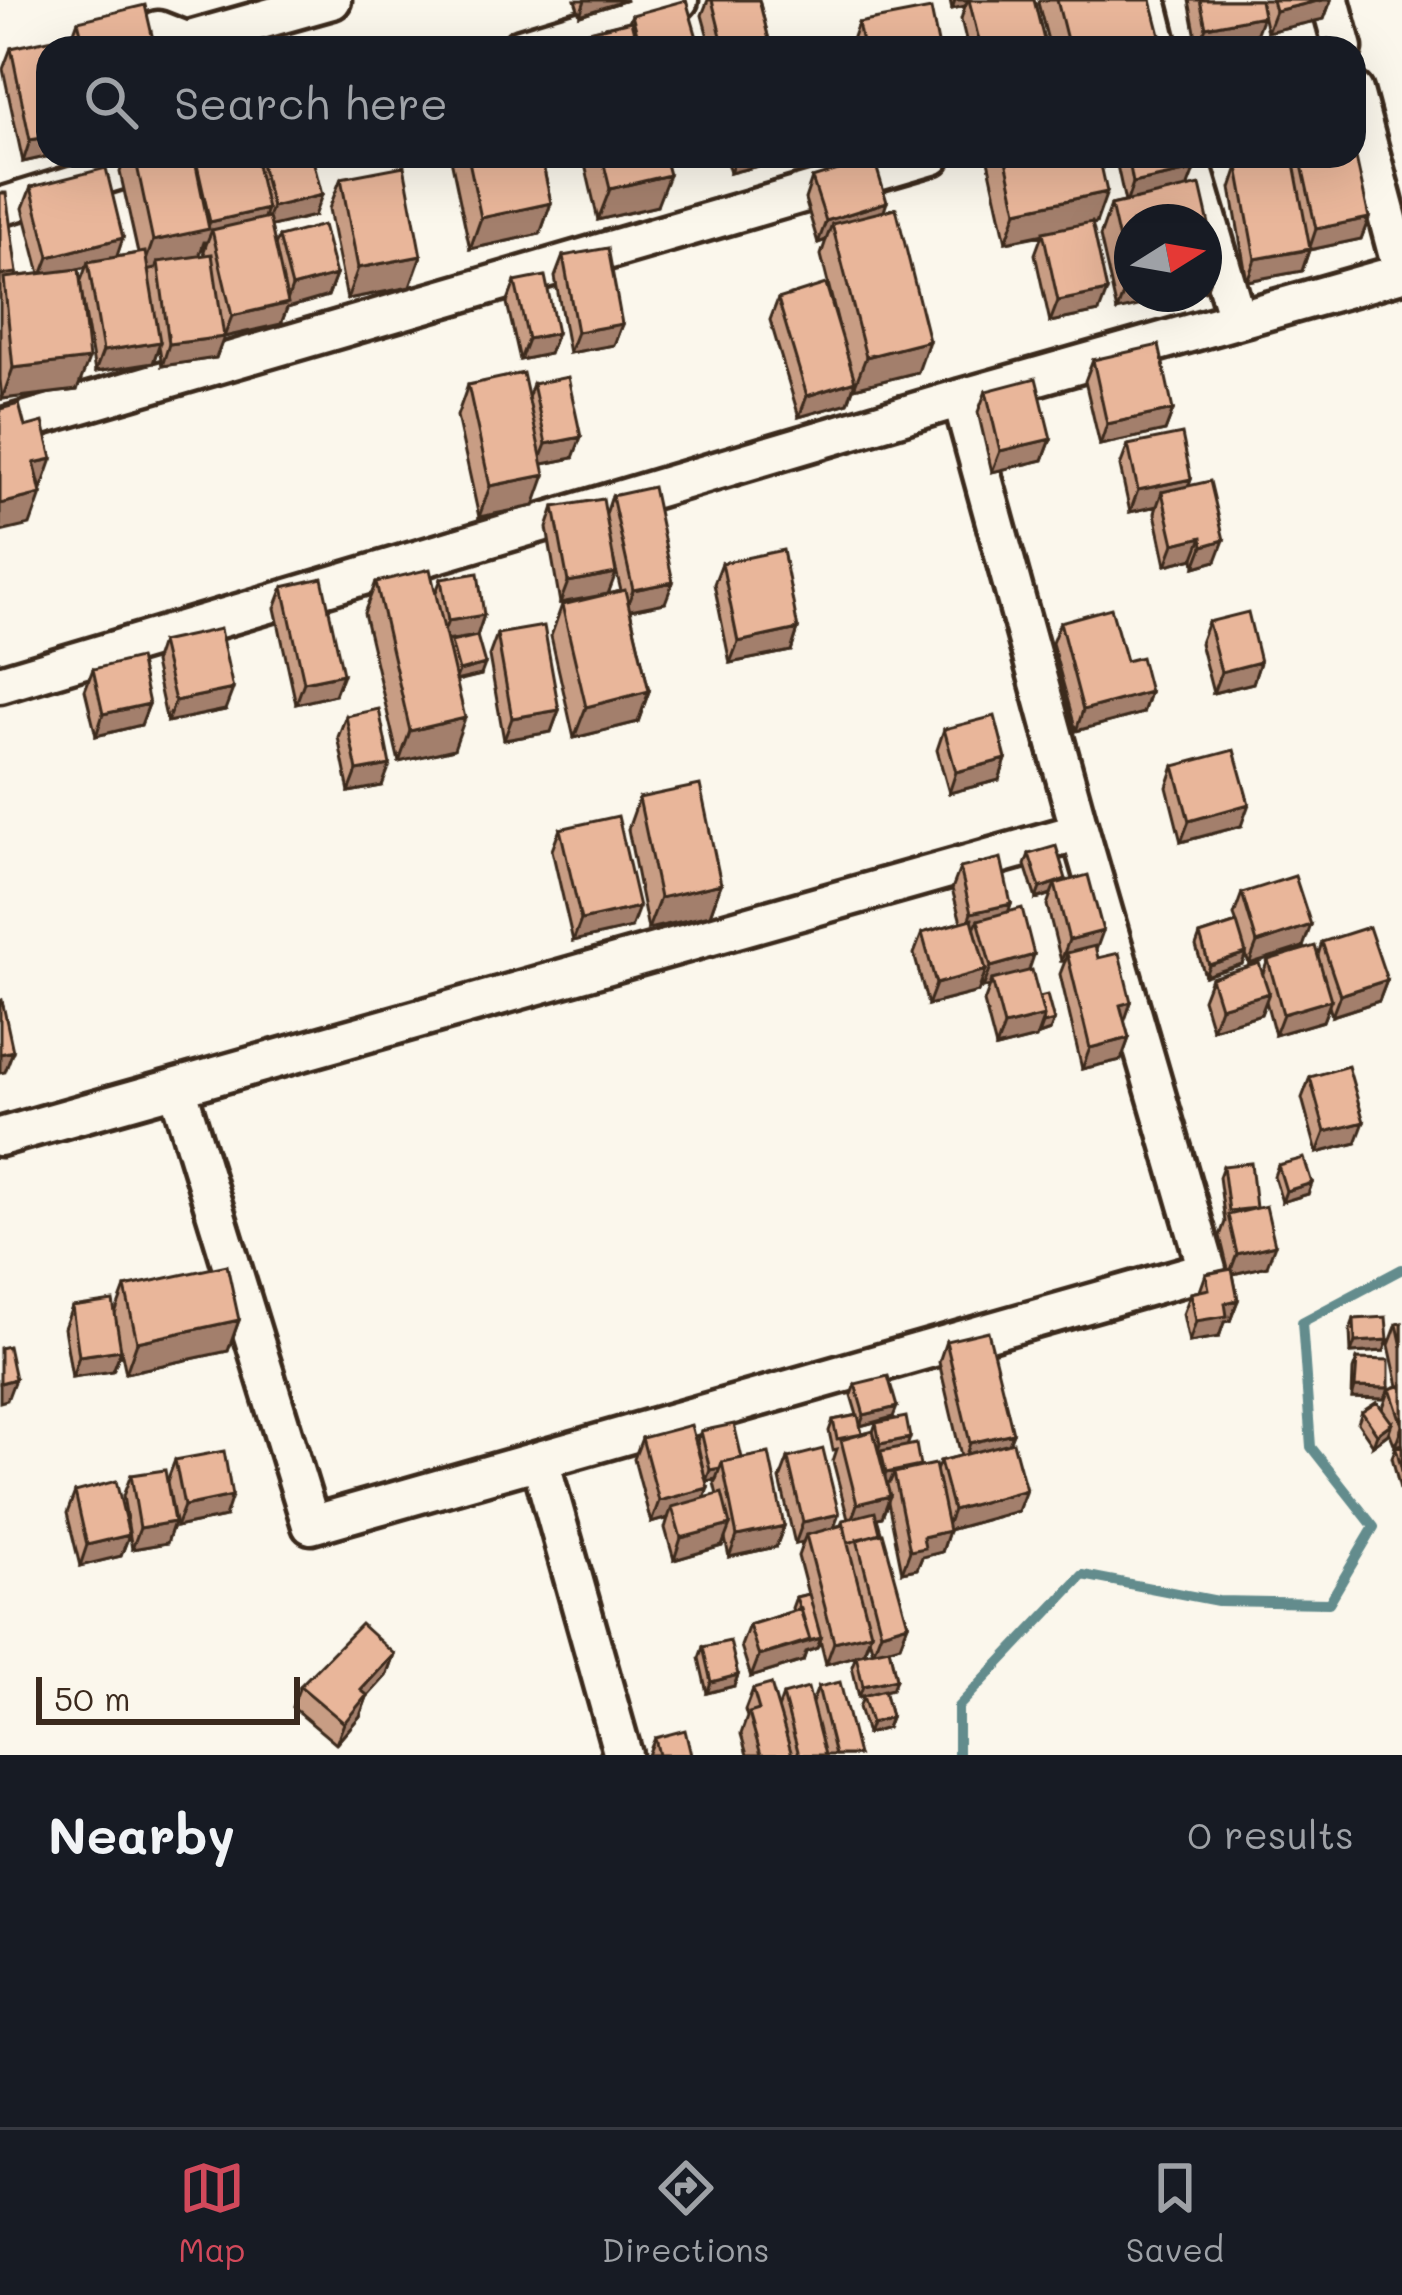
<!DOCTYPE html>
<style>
:root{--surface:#171b24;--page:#242831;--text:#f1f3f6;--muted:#9ea1a6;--line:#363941;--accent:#d1495b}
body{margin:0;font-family:Mali,sans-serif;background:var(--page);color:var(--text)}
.compass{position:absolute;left:1114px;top:204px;width:108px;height:108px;border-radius:50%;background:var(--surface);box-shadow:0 12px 48px #0002;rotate:79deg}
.scale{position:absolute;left:36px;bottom:30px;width:264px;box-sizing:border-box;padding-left:12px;border:6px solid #3b2a1e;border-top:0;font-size:33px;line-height:42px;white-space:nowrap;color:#3b2a1e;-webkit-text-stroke:9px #fbf7ec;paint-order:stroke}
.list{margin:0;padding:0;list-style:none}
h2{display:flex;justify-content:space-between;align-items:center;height:156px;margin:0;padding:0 48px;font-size:51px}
h2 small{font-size:39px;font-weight:400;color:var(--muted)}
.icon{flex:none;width:66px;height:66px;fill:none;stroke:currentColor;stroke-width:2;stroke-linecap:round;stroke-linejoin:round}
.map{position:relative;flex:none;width:1402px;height:1755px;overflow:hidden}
.search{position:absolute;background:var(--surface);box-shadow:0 12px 48px #0002;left:36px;right:36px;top:36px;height:132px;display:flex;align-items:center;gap:30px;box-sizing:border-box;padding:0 42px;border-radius:36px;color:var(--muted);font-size:45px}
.sheet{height:372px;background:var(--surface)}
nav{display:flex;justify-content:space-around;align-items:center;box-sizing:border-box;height:168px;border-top:3px solid var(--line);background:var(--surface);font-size:33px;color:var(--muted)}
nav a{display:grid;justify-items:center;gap:6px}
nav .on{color:var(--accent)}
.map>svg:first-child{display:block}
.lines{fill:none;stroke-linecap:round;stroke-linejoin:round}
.stream{stroke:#638c8d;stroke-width:10}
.minor-casing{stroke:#3b2a1e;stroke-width:45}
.minor{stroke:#fbf7ec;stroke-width:36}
.wall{fill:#c89d84;stroke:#3b2a1e;stroke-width:3;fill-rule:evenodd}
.shaded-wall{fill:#a37f6c;stroke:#3b2a1e;stroke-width:3}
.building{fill:#e9b69a;stroke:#3b2a1e;stroke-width:3}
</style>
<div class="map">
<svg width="1402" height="1755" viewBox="0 0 1402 1755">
<rect width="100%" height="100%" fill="#fbf7ec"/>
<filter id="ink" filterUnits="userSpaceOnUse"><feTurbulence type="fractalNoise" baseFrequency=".00833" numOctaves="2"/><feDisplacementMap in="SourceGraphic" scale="24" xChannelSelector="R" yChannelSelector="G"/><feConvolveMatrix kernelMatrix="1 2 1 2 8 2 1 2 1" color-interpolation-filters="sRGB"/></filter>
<g filter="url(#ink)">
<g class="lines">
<!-- stream -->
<path class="stream" d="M958 1755V1707L1083 1575 1218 1601 1329 1603 1374 1527 1311 1447 1302 1322 1402 1269"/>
<defs>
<path id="minor" d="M1147 0 1159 48
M1330 0 1343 48
M158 30 186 41 332 0
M521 48 679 0
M1354 91 1402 272
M1189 156 1237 319
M0 207 166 156
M0 428 932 156
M0 684 961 398 1402 273
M177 1087 311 1525 1207 1270 1080 832 961 398
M0 1137 1080 832
M540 1460 623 1755"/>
</defs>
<!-- minor casing -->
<use href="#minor" class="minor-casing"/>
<!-- minor -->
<use href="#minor" class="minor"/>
</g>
<!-- wall -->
<path class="wall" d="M575 0H627L580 15Z
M708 0H759L771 48H711L702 15Z
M950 0H1034L1046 48H968L961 19 965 6 952 9Z
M1039 0H1151L1155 48H1050L1038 3Z
M1189 0H1260L1255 38 1198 48Z
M1260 0H1331L1324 19 1267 32Z
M632 15 700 48H568L573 35 629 21Z
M78 21 155 48H48V156H50L23 162 3 69 11 48 69 46Z
M858 23 939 48H849Z
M126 156H255L257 167 260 159 314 216 271 226 275 246 279 237 336 275 328 296 287 308 281 324 224 337V335L216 358 162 366 159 346 153 363 95 372 80 283 77 390 2 399 0 380V193L17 273 16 276 40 274 23 208 31 187 116 257 138 253 120 172ZM204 242H207L204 251 205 255 199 256ZM86 267 80 283 72 270Z
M452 156H541L551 203 540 234 470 249 451 159Z
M583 156H664L657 206 598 220Z
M725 156H784L782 160 730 173Z
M987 156H1099L1096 223 1092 224 1099 312 1050 322 1035 254 1042 235 1006 242Z
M1115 156H1191L1188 187 1217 259 1206 290 1132 294 1117 311 1100 236 1111 205 1125 202Z
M1275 156H1354L1369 218 1361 239 1309 250 1302 271 1247 281 1231 188 1238 167 1276 161Z
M341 178 410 287 347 299 329 209Z
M812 178 884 211 918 372 854 388V386L848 403 799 417 770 320 778 299 838 323 821 255 826 240 818 243 805 199Z
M563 256 622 324 614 345 569 353 555 277Z
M515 282 557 333 549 354 520 360 507 303Z
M1093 360 1173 410 1165 431 1100 445 1085 381Z
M533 384 573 458 543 464 534 506 479 517 457 416 468 385 528 398Z
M986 391 1051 439 1043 460 992 472 978 412Z
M1128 445 1191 479 1189 485 1216 561 1195 567 1194 558 1166 565 1155 513 1157 506 1130 512 1120 466Z
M612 496 665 603 630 610 649 691 638 722 574 738 551 636 562 605 603 595 560 603 547 528 554 507 606 514ZM613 557 621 591 609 594Z
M722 563 798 629 791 651 730 663 714 584Z
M441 579 484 615 477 636 481 675 457 681 454 749 399 762 364 613 376 582 436 592Z
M283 587 335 695 296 704 275 608Z
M1060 622 1126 661 1150 692 1143 713 1076 731 1052 643Z
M1208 622 1260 662 1253 683 1213 693 1200 643Z
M497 634 559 710 551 732 504 740 489 656Z
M161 642 225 710 167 722 154 663Z
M93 669 149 704 141 725 96 736 85 690Z
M346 716 382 786 349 792 338 737Z
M944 729 1006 759 999 780 949 793 937 750Z
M1174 766 1241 826 1181 842 1167 787Z
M639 798 721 884 710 915 648 929 628 829Z
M560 829 631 928 573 941 552 850Z
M1029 854 1066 879 1098 958 1131 1002 1124 1021 1129 1038 1121 1060 1082 1069 1060 974 1065 961H1061L1047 905 1051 894 1036 899 1025 865Z
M960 868 1011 904 1009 911 1050 1031 1039 1035 1038 1031 1036 1038 996 1048 984 1002 990 986 983 988 982 983 978 992 928 1005 914 954 922 933 961 922 952 889Z
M1242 893 1303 947 1249 964 1246 954 1242 964 1205 976 1196 946 1200 935 1237 923 1234 915Z
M1322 942 1387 980 1379 1001 1332 1016 1329 1006 1323 1021 1275 1035 1266 1001 1261 1014 1212 1029 1203 999 1211 978 1263 973 1268 960 1318 955Z
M1310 1077 1356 1143 1317 1153 1302 1098Z
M1278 1165 1312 1183 1308 1194 1282 1202 1274 1176Z
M1223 1166 1256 1208 1267 1266 1233 1274 1238 1300 1230 1321 1224 1322 1219 1337 1189 1342 1183 1314 1191 1293 1200 1291 1206 1274 1228 1269 1220 1236 1225 1222 1219 1177Z
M125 1287 239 1320 228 1351 126 1373 121 1350 113 1371 72 1377 64 1328 72 1307 115 1314Z
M1354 1319 1388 1340 1384 1351 1351 1353 1350 1330Z
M1402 1323V1444L1395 1446 1389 1431 1388 1434 1373 1445 1358 1423 1362 1412 1382 1410 1390 1389 1398 1386 1389 1345 1397 1324Z
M946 1341 1013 1433 1009 1443 1018 1511 949 1530 942 1552 922 1557 917 1569 902 1572 888 1502 882 1517 877 1518 908 1624 900 1645 889 1648 896 1679 892 1689 884 1691 891 1717 887 1728 867 1734 859 1707 864 1696 859 1697 852 1666 856 1656 826 1664 820 1640 817 1648 806 1652 803 1661 751 1677 741 1646 749 1625 793 1611 792 1608 796 1597 808 1594 798 1556 803 1542 795 1544 780 1479 788 1458 834 1527 841 1525 843 1520 848 1519 833 1461 837 1449 833 1450 829 1431 833 1420 857 1415 851 1395 855 1384 893 1417 860 1426 862 1434 873 1432 876 1423 907 1446 920 1466 936 1471 940 1461 961 1456 939 1362ZM869 1638 873 1652 864 1654Z
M1357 1359 1385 1399 1352 1398 1353 1370Z
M701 1431 742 1458 784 1526 776 1547 729 1557 725 1538 722 1546 674 1560 665 1528 668 1518 651 1523 634 1459 642 1438 703 1469 697 1441ZM716 1479 714 1483 717 1495 705 1498 706 1481Z
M1402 1445V1489H1400L1392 1457 1396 1447Z
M175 1460 225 1517 176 1527 169 1490 174 1522 167 1543 132 1549 123 1496 131 1475 167 1481Z
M75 1492 129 1535 121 1556 80 1566 67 1513Z
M703 1647 738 1675 734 1686 707 1693 699 1658Z
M394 1654 386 1676 367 1697 360 1716 336 1744 292 1707 300 1686Z
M818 1687 858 1755H747L741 1734 747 1717 745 1710 753 1689 778 1709 783 1695 812 1703Z
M655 1738 691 1755H648Z"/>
<!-- shaded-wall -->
<path class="shaded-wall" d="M585 0H627L580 15Z
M955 0H968L965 6 952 9Z
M1322 0H1331L1324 19 1267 32 1275 11Z
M1263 16 1255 38 1198 48 1206 27Z
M1160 35 1155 48H1112Z
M48 137V156H50L23 162 30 140Z
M736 156H784L782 160 730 173Z
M1194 170 1186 191 1126 204 1133 183Z
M669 175 657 206 598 220 610 189Z
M1107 192 1096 223 1006 242 1017 211Z
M322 195 314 216 264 228 272 207Z
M887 202 880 223 832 224 826 240 818 243 826 221Z
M551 203 540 234 470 249 481 218Z
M267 209 259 231 212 230 207 242H204L198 260 158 262 155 269 142 272 153 241 207 229 210 222Z
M1369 218 1361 239 1309 250 1302 271 1247 281 1255 259 1309 250 1316 229Z
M123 238 116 259 88 262 86 267 41 278 49 257Z
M421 256 410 287 347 299 358 268Z
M1217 259 1206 290 1204 291V262Z
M336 275 328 296 287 308 281 324 224 337 232 316 286 304 292 287Z
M1132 279V294H1190L1117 311 1128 280Z
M1107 291 1099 312 1050 322 1058 301Z
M622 324 614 345 569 353 577 332Z
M557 333 549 354 520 360 528 339Z
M224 337 216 358 162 366 169 344Z
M929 341 918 372 854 388 866 357Z
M160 342 153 363 95 372 103 351Z
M89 359 77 390 2 399 13 368Z
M855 381 848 403 799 417 807 396Z
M1173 410 1165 431 1100 445 1107 424Z
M581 437 573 458 538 465 546 444Z
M1051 439 1043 460 992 472 1000 451Z
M52 459 41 490 34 463Z
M545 475 534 506 479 517 490 486Z
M1191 479 1184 500 1162 492 1157 506 1130 512 1138 490Z
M41 494 30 525 0 532V504Z
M1202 537 1194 558 1166 565 1174 544Z
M1224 540 1216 561 1195 567 1203 546Z
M616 573 608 594 560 603 568 582Z
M673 582 665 603 625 611 633 590Z
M484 615 477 636 440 642 448 621Z
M798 629 791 651 730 663 738 642Z
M1260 662 1253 683 1213 693 1221 672Z
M485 664 481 675 455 681 459 671Z
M343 674 335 695 296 704 304 682Z
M233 689 225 710 167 722 175 701Z
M649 691 638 722 574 738 586 707Z
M1150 692 1143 713 1076 731 1083 710Z
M149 704 141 725 96 736 103 714Z
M559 710 551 732 504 740 512 718Z
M465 718 454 749 399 762 410 731Z
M1006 759 999 780 949 793 956 772Z
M390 765 382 786 349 792 357 771Z
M1249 804 1241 826 1181 842 1189 821Z
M1066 879 1055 884 1051 894 1036 899 1040 888Z
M721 884 710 915 648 929 660 898Z
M1011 904 1004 925 978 920 973 932 964 934 971 913Z
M639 907 631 928 573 941 581 920Z
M1311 925 1303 947 1249 964 1257 943Z
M1103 931 1095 953H1067L1065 961H1061L1069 940Z
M1246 953 1242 964 1205 976 1209 965Z
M1034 955 1027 976 992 980 990 986 983 988 991 967Z
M986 970 978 992 928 1005 936 984Z
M1387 980 1379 1001 1332 1016 1340 995Z
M1269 993 1261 1014 1212 1029 1220 1007Z
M1331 1000 1323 1021 1275 1035 1283 1014Z
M1131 1002 1124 1023 1120 1005Z
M1044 1016 1036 1038 996 1048 1004 1026Z
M1054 1021 1050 1031 1039 1035 1043 1024Z
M1129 1038 1121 1060 1082 1069 1090 1048Z
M13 1051 5 1072 0 1073V1054Z
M1364 1122 1356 1143 1317 1153 1325 1132Z
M1312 1183 1308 1194 1282 1202 1286 1191Z
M1275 1245 1267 1266 1229 1275 1237 1254Z
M1238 1300 1230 1321 1224 1322 1219 1337 1189 1342 1196 1321 1225 1303Z
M239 1320 228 1351 126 1373 137 1342Z
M1388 1340 1384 1351 1351 1353 1355 1342Z
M121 1350 113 1371 72 1377 79 1356Z
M15 1379 7 1400 0 1402V1383Z
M1355 1387 1389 1388 1385 1399 1352 1398Z
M897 1407 893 1417 860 1426 864 1415Z
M1392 1423 1388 1434 1373 1445 1377 1434Z
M1402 1426V1444L1395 1446Z
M1013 1433 1005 1454 963 1464 970 1443Z
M910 1438 906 1449 877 1454 880 1444Z
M920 1466 894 1473 890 1482 882 1484 886 1473Z
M720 1468 716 1479 706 1481 710 1470Z
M708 1488 700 1510 672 1507 668 1518 651 1523 659 1501Z
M1026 1490 1018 1511 945 1531 953 1510Z
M232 1496 225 1517 176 1527 184 1506Z
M890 1496 882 1517 850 1525 857 1504Z
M839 1514 831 1536 806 1535 803 1542 795 1544 803 1522Z
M174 1522 167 1543 132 1549 140 1528Z
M730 1525 722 1546 674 1560 681 1538Z
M784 1526 776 1547 729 1557 737 1536Z
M949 1531 942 1552 922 1557 917 1569 902 1572 910 1551 923 1537Z
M129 1535 121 1556 80 1566 87 1545Z
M908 1624 900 1645 873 1653 881 1632Z
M871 1633 863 1654 826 1664 834 1642Z
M821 1638 817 1648 806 1652 803 1661 751 1677 759 1656Z
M394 1654 386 1676 367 1697 360 1716 336 1744 344 1723 361 1690Z
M738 1675 734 1686 707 1693 711 1682Z
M896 1679 892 1689 859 1697 863 1686Z
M891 1717 887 1728 867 1734 871 1723Z"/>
<!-- building -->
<path class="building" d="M686 0 700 48H641L632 15Z
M712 0H759L771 48H724Z
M969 0H1034L1046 48H981Z
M1057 0H1151L1160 35 1112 48H1069Z
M1200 0H1260L1263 16 1206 27Z
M1272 0H1322L1275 11Z
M145 5 155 48H85L78 21Z
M931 9 939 48H863L858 23Z
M631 21 638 48H576L573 35Z
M67 36 69 48H48V137L30 140 11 48Z
M1328 39 1330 48H1287Z
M1354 148 1369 218 1316 229 1300 156H1354Z
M135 156H194L209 229 153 241Z
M195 156H255L267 209 210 222Z
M272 156H312L322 195 272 207 260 159Z
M468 156H541L551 203 481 218Z
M602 156H664L669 175 610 189Z
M1005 156H1099L1107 192 1017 211Z
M1128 156H1191L1194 170 1133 183Z
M1293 158 1310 249 1255 259 1238 167Z
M874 159 887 202 826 221 812 178Z
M404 166 421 256 358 268 341 178Z
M106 168 123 238 49 257 31 187Z
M1200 185 1217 259 1204 262V222H1132V279L1128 280 1111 205Z
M0 193H6L17 273 0 275Z
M896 208 929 341 866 357 832 224Z
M269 217 288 303 232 316 212 230Z
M1092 222 1107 291 1058 301 1043 232Z
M323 225 336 275 292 287 279 237Z
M608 248 622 324 577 332 563 256Z
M145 252 160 342 103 351 88 262Z
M212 254 224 337 169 344 158 262Z
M79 269 89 359 13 368 4 278Z
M545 276 557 333 528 339 515 282Z
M826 284 855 381 807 396 778 299Z
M1159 345 1173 410 1107 424 1093 360Z
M523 373 545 475 490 486 468 385Z
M568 377 581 437 546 444 533 384Z
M1036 378 1051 439 1000 451 986 391Z
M19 404 25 427 43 422 52 459 34 463 41 494 0 504V409Z
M1182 434 1191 479 1138 490 1128 445Z
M1210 481 1224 540 1203 546 1202 537 1174 544 1162 492Z
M653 487 673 582 633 590 612 496Z
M603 499 616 573 568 582 554 507Z
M783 550 798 629 738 642 722 563Z
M430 569 465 718 410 731 376 582Z
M478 573 484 615 448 621 441 579Z
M322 578 343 674 304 682 283 587Z
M625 590 649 691 586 707 562 605Z
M1111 608 1126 661 1141 657 1150 692 1083 710 1060 622Z
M1248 612 1260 662 1221 672 1208 622Z
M544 626 559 710 512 718 497 634Z
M220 629 233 689 175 701 161 642Z
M477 636 485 664 459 671 451 642Z
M139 658 149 704 103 714 93 669Z
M379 709 390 765 357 771 346 716Z
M995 716 1006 759 956 772 944 729Z
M1234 750 1249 804 1189 821 1174 766Z
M700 785 721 884 660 898 639 798Z
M618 816 639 907 581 920 560 829Z
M1056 846 1066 879 1040 888 1029 854Z
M1001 858 1011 904 971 913 960 868Z
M1088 875 1103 931 1069 940 1055 884Z
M1295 876 1311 925 1257 943 1242 893Z
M1022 908 1034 955 991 967 978 920Z
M972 919 986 970 936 984 922 933Z
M1237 923 1246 953 1209 965 1200 935Z
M1369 927 1387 980 1340 995 1322 942Z
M1095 946 1098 958 1119 953 1131 1002 1120 1005 1129 1038 1090 1048 1067 953Z
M1315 946 1331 1000 1283 1014 1268 960Z
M1259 963 1269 993 1220 1007 1211 978Z
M1032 970 1044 1016 1004 1026 992 980Z
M1047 995 1054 1021 1043 1024 1044 1016 1039 997Z
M2 1000 13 1051 0 1054V1001Z
M1348 1066 1364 1122 1325 1132 1310 1077Z
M1304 1158 1312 1183 1286 1191 1278 1165Z
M1251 1163 1256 1208 1229 1211 1223 1166Z
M1266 1206 1275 1245 1237 1254 1228 1215Z
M227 1265 239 1320 137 1342 125 1287Z
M1232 1269 1238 1300 1225 1303 1227 1316 1196 1321 1191 1293 1209 1289 1206 1274Z
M113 1301 121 1350 79 1356 72 1307Z
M1386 1317 1388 1340 1355 1342 1354 1319Z
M1402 1323V1347L1397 1324Z
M988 1331 1013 1433 970 1443 946 1341Z
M8 1346 15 1379 0 1383V1348Z
M1357 1359 1389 1360V1388L1355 1387Z
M888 1376 897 1407 864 1415 855 1384Z
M1402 1385V1425L1390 1389Z
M1377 1402 1392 1423 1377 1434 1362 1412Z
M858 1415 862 1434 837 1439 833 1420Z
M906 1417 910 1438 880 1444 876 1423Z
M734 1424 742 1458 722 1462 720 1468 710 1470 701 1431Z
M691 1425 708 1488 659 1501 642 1438Z
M873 1431 890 1496 857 1504 841 1440Z
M1013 1442 1026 1490 953 1510 940 1461Z
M916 1444 920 1466 886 1473 881 1451Z
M1402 1445V1471L1396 1447Z
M823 1449 839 1514 803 1522 788 1458Z
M224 1451 232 1496 184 1506 175 1460Z
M769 1453 784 1526 737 1536 722 1462Z
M935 1464 949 1531 923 1537 925 1548 910 1551 894 1473Z
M165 1470 174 1522 140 1528 131 1475Z
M116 1481 129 1535 87 1545 75 1492Z
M722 1493 730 1525 681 1538 672 1507Z
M875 1512 880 1533 848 1543 843 1520Z
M843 1525 871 1633 834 1642 806 1535Z
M883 1533 908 1624 881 1632 857 1539Z
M809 1594 821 1638 808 1641 810 1640 796 1597Z
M801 1609 810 1640 759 1656 749 1625Z
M361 1624 394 1654 361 1690 367 1695 344 1723 300 1686Z
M730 1641 738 1675 711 1682 703 1647Z
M889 1648 896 1679 863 1686 856 1655Z
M840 1682 858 1755H835L818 1687Z
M771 1684 792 1755H761L749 1713 759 1710 753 1689Z
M808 1688 825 1755H799L783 1695Z
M884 1690 891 1717 871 1723 863 1696Z
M685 1730 691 1755H659L655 1738Z"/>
</g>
</svg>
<svg class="compass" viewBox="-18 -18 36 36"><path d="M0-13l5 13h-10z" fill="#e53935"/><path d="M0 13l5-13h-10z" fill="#9ea1a6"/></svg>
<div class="scale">50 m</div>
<div class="search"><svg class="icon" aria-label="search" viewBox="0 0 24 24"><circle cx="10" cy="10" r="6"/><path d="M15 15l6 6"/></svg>Search here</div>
</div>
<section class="sheet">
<h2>Nearby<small>0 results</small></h2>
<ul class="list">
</ul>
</section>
<nav>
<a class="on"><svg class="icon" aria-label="map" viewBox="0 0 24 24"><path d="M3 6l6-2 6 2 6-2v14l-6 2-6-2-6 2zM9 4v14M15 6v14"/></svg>Map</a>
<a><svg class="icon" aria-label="directions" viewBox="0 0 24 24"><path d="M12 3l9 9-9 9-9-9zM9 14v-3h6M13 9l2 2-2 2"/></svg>Directions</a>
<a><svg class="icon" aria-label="saved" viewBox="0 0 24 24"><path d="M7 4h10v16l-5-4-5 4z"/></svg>Saved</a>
</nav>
